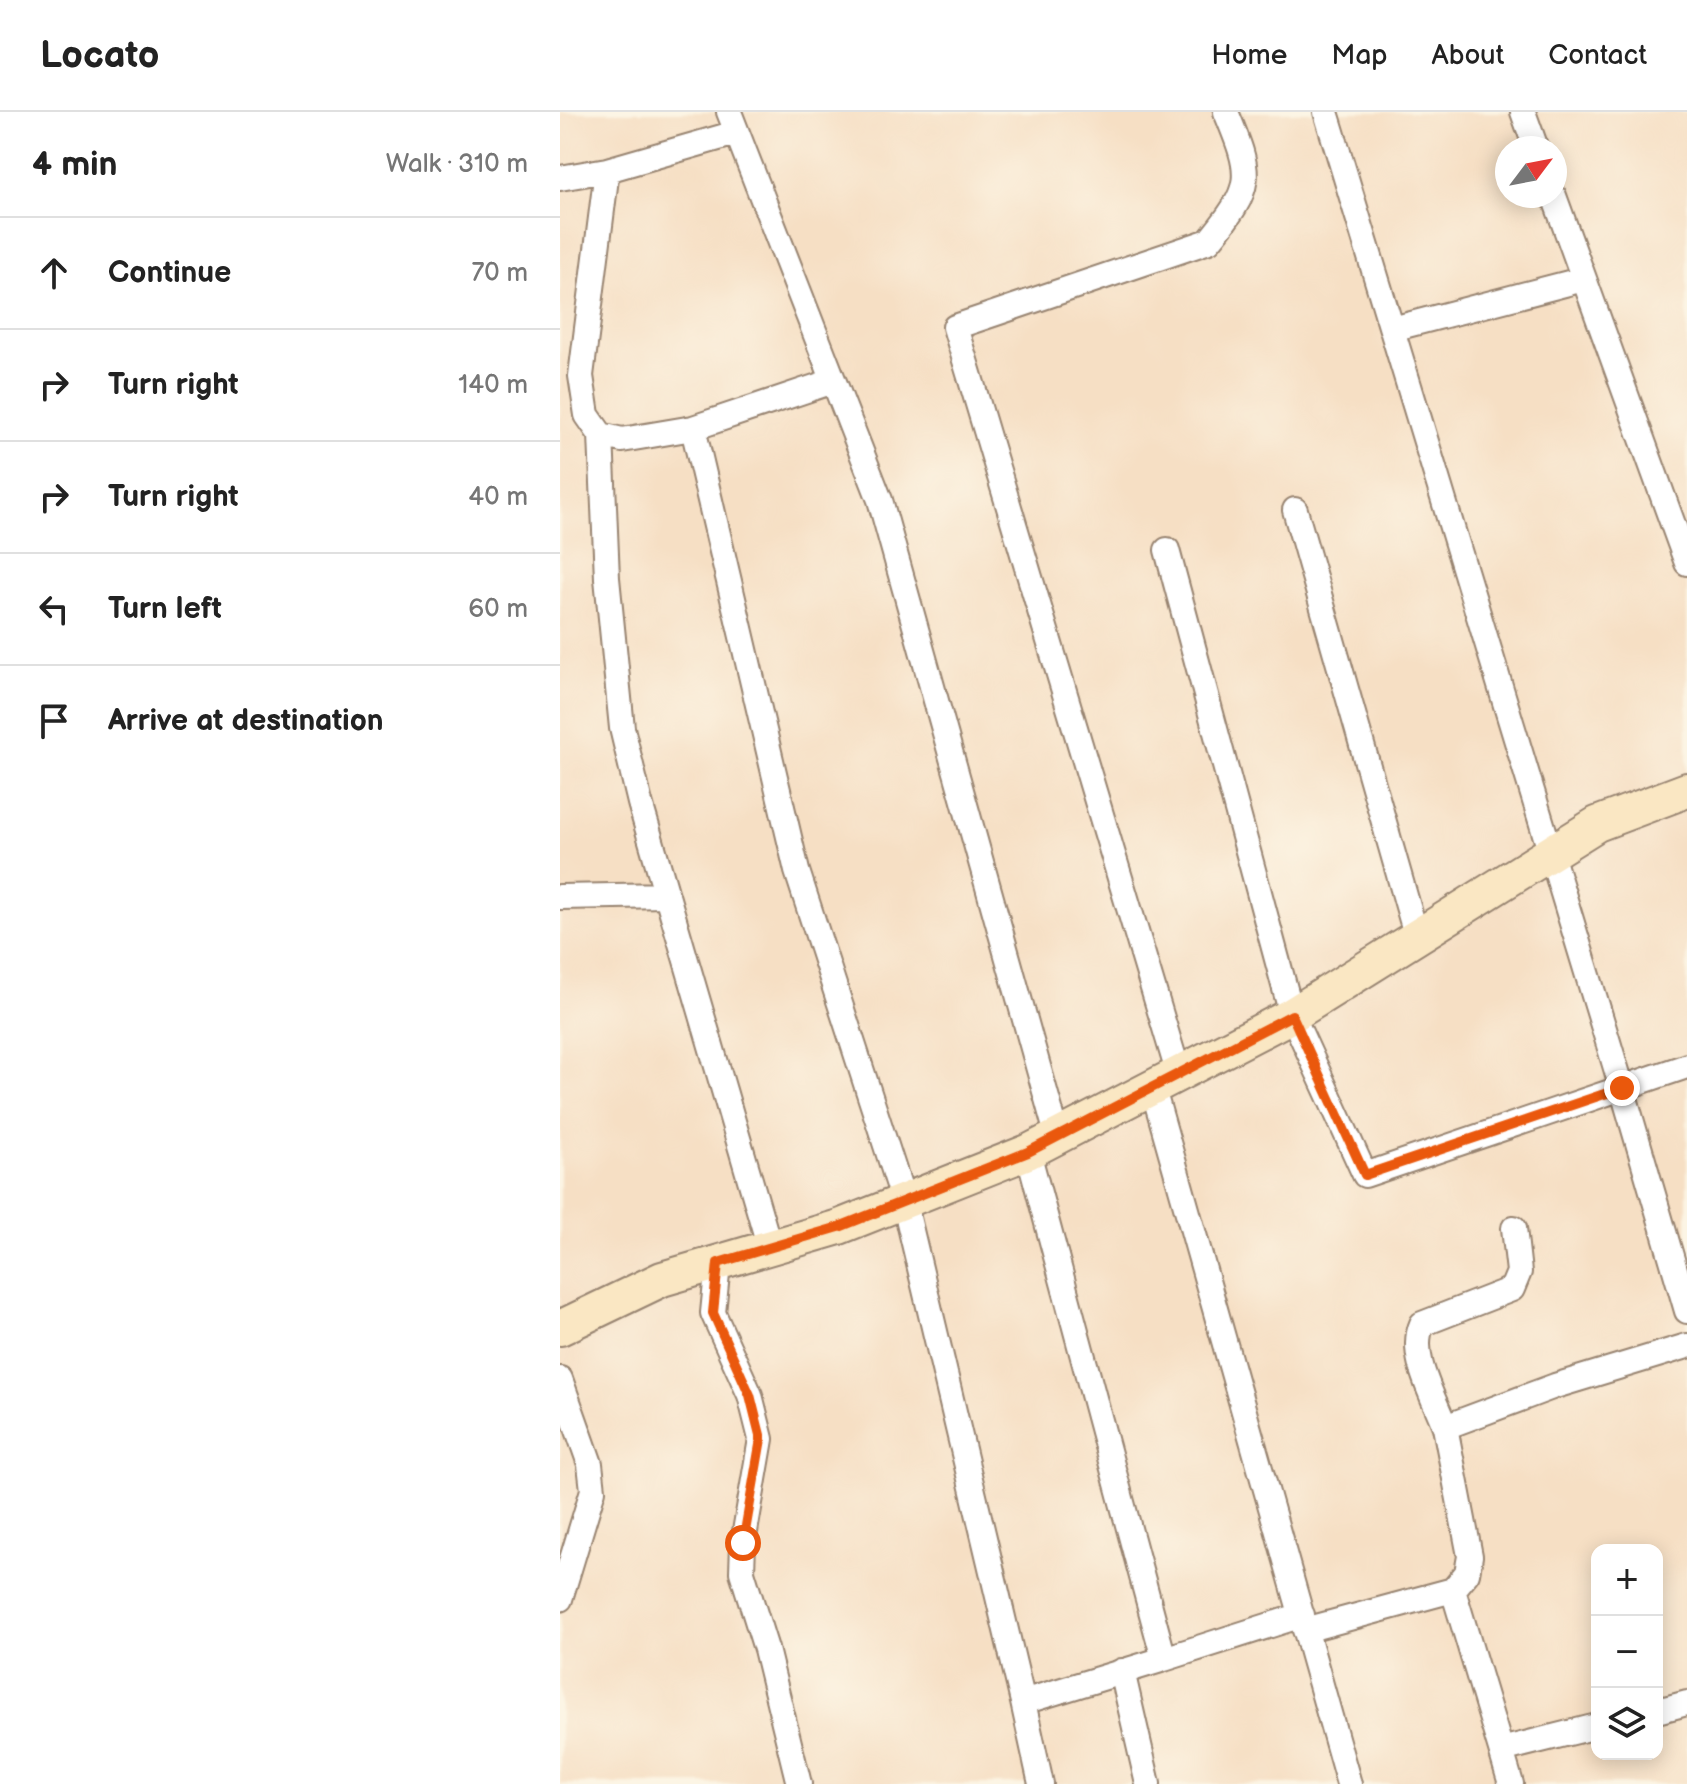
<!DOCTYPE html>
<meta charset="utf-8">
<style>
:root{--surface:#fff;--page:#f6f6f6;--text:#222;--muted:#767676;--line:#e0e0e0}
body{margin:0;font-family:"Balsamiq Sans",sans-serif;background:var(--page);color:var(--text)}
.controls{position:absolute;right:24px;bottom:24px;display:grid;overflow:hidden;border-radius:16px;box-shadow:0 4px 20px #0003}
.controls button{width:72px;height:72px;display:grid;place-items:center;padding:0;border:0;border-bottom:2px solid var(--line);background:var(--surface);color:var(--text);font:40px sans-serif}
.compass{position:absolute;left:935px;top:24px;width:72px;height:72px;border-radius:50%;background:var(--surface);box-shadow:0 4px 20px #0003;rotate:58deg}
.stop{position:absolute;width:24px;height:24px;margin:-18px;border:6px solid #ea580c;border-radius:50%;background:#fff}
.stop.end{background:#ea580c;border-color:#fff;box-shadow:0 2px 8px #0008}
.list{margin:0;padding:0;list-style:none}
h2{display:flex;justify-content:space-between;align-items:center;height:104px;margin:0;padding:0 32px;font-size:34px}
h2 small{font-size:26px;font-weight:400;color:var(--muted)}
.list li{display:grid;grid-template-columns:52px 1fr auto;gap:24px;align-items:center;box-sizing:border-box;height:112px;padding:0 32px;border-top:2px solid var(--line)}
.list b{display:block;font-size:30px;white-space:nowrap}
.list em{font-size:26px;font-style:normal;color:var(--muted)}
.icon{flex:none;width:44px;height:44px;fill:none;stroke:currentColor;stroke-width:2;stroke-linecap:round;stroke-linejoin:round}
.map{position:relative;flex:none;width:1127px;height:1672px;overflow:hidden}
header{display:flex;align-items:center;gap:48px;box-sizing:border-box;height:112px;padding:0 40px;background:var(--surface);border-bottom:2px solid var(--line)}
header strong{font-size:38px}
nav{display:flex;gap:44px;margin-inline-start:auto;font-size:28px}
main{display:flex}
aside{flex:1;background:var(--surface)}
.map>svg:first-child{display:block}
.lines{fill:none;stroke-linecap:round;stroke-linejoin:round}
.street-casing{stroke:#988471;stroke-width:28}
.secondary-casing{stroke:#988471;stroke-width:38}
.street{stroke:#fff;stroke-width:24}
.secondary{stroke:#fae7c3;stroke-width:34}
.route{stroke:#ea580c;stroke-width:10}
</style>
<header>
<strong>Locato</strong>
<nav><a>Home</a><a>Map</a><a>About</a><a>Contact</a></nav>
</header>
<main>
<aside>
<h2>4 min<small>Walk · 310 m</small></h2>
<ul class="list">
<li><svg class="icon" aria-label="ahead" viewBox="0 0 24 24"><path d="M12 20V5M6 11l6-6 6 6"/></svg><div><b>Continue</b></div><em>70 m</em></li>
<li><svg class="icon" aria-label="right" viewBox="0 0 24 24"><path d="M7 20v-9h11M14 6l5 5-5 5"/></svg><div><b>Turn right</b></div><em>140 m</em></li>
<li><svg class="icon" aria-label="right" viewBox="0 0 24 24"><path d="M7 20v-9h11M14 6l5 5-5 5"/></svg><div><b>Turn right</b></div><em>40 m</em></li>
<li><svg class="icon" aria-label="left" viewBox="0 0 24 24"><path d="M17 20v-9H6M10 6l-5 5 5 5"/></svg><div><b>Turn left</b></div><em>60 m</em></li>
<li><svg class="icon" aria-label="arrive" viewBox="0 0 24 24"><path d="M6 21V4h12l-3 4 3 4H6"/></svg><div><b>Arrive at destination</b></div></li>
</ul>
</aside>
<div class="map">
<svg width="1127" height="1672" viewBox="0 0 1127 1672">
<rect width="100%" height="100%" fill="#fcf5e5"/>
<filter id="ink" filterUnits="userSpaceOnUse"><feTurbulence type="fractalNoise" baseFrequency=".0125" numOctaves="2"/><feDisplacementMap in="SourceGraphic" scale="16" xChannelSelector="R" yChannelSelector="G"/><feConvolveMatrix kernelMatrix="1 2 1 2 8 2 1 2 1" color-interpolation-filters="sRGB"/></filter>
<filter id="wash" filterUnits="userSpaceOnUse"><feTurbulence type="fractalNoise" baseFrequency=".006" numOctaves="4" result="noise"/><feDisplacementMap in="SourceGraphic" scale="32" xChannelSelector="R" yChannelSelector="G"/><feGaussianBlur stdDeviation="1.8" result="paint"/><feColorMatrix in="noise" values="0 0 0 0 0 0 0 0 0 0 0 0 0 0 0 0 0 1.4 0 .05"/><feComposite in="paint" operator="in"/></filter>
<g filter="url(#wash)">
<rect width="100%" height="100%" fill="#f6dfc4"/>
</g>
<g filter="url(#ink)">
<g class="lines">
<defs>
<path id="street" d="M169 0 320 388 498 1026
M766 0 1062 976 1127 954
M963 0 976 36
M47 58 21 264 27 303 41 323 62 328 133 316 273 269
M0 66 47 58 176 21
M994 84 1127 451
M832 217 1024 167
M133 316 237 759 344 1089 463 1590 604 1547
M41 323 47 466 62 616 80 691 210 1136
M735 398 857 826
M607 438 732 903 805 1063 1062 976 1127 1199
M0 785 107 783
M619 963 395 215 649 129C694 74 693 65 666 0
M593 977 789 1672
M468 1040 604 1547 742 1503
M158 1151 153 1201 190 1283 201 1327 183 1431 182 1460 206 1537 239 1672
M0 1267 30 1352 33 1378 0 1487
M885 1315C874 1285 848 1243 862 1212L952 1177 959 1160 954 1116
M745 1518 893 1478
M562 1559 588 1672
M463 1590 481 1672
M1097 1599 1127 1591
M941 1638 893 1478 907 1461 910 1444 885 1315 995 1274 1127 1234
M951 1672 941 1638 1037 1614"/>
<path id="secondary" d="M0 1216 102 1167 279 1115 468 1040 732 903 1037 712 1127 678"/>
</defs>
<!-- street casing -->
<use href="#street" class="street-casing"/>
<!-- secondary casing -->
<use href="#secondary" class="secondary-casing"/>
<!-- street -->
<use href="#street" class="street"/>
<!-- secondary -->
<use href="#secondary" class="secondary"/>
</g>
</g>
<g class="lines" filter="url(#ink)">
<!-- route -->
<path class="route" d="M183 1431 201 1327 190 1283 153 1201 158 1151 279 1115 468 1040 732 903 805 1063 1062 976"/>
</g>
</svg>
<div class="controls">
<button>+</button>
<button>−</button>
<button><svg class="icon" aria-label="layers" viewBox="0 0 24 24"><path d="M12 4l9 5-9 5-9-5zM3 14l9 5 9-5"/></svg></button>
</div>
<svg class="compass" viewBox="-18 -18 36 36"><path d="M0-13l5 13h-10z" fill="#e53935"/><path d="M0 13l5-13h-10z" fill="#767676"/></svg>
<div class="stop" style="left:183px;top:1431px"></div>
<div class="stop end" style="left:1062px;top:976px"></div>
</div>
</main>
